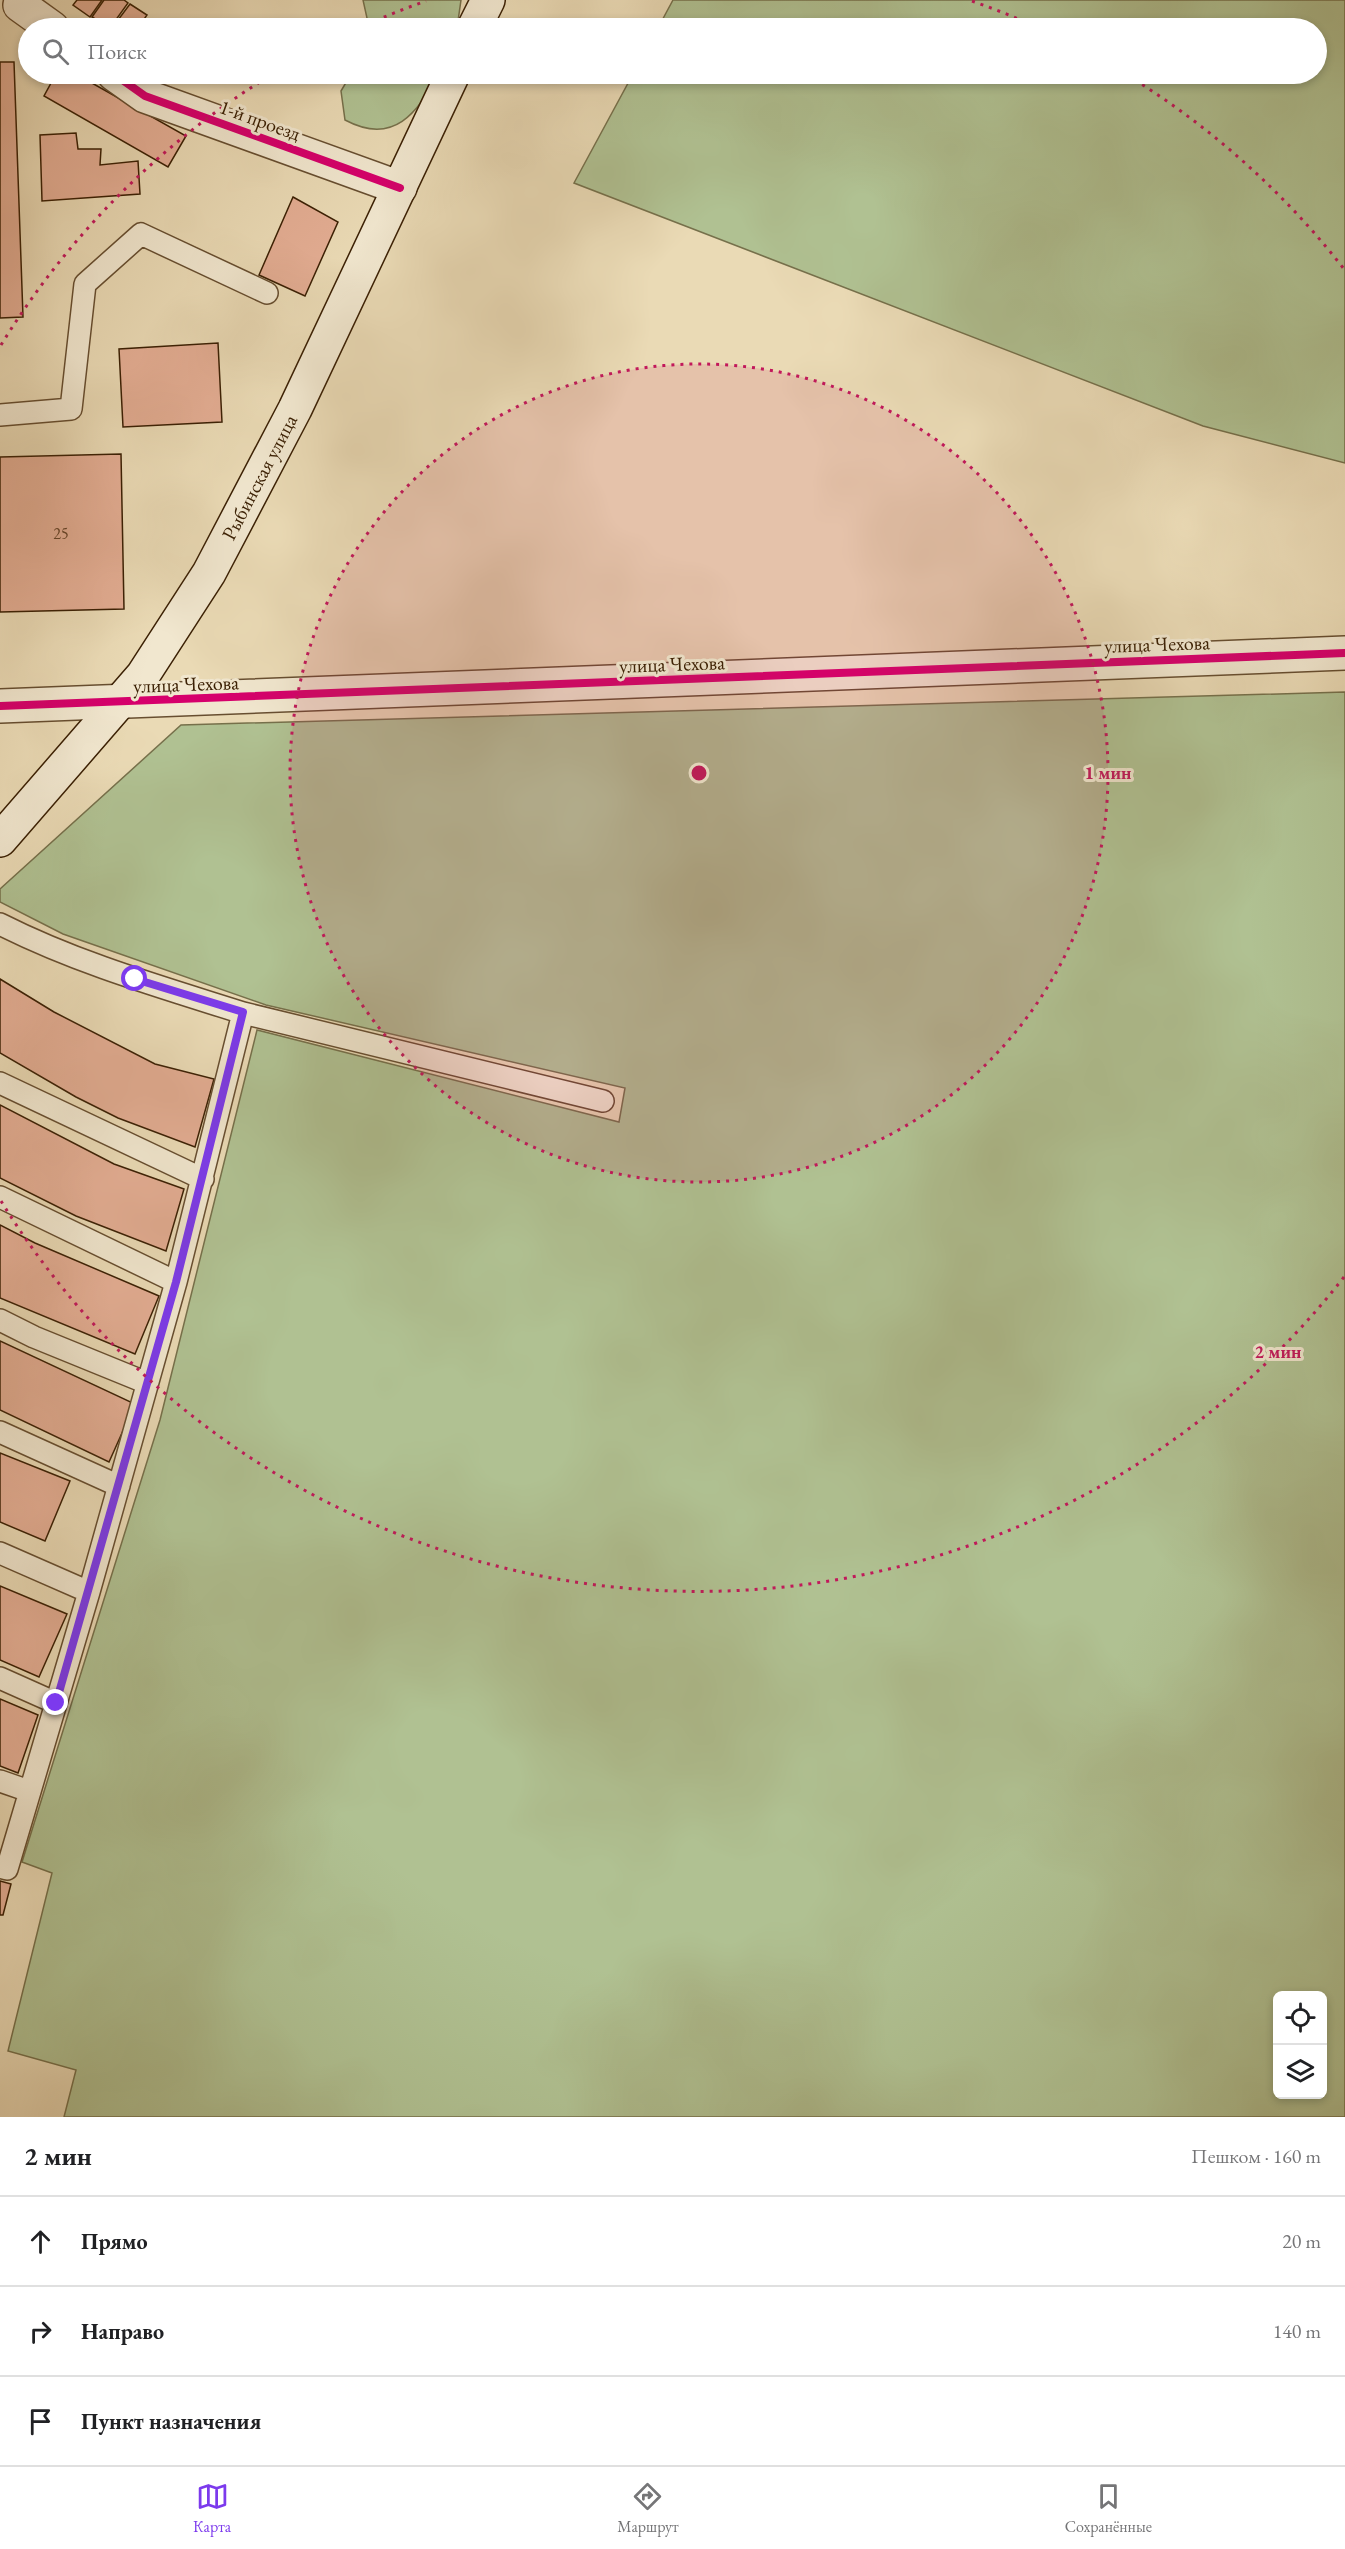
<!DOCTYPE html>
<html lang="ru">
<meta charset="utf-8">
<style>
:root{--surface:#fff;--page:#f2f2f2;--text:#202124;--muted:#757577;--line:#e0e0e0;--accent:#7c3aed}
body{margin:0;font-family:"EB Garamond",serif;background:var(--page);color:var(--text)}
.controls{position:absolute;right:18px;bottom:18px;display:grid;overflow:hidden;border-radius:9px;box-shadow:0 3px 9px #0003}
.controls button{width:54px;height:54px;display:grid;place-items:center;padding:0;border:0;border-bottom:2px solid var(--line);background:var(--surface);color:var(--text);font:30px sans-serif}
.stop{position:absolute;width:18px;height:18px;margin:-14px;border:4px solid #7c3aed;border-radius:50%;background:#fff}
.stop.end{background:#7c3aed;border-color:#fff;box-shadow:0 2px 6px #0008}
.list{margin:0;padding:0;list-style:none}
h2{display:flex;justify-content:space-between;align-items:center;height:78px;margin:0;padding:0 24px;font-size:26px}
h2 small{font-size:20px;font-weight:400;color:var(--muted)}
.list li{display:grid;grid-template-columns:39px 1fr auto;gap:18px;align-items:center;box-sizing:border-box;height:90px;padding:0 24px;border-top:2px solid var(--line)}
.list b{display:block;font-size:22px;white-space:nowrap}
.list em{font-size:20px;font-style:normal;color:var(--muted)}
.icon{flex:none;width:33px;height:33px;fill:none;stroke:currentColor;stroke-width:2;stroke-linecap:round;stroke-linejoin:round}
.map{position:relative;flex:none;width:1345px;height:2117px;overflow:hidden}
.search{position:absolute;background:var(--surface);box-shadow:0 3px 9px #0003;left:18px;right:18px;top:18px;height:66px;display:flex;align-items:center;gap:15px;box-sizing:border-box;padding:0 21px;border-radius:33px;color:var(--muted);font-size:22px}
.sheet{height:348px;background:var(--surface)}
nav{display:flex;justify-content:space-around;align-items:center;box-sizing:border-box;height:84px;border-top:2px solid var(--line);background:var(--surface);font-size:16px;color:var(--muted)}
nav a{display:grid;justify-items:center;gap:3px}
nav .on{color:var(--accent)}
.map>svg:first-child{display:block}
.green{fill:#b0c192;stroke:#76704b;stroke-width:1.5;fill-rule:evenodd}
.building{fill:#e3ad93;stroke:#3b2004;stroke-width:1.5}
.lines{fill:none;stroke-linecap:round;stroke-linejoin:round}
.lane-casing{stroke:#674e30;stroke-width:24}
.street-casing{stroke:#674e30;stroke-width:36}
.secondary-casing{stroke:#3b2004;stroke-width:36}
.lane{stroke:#f1e7cf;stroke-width:21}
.street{stroke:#f1e7cf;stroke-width:33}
.secondary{stroke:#f1e7cf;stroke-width:33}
.cycleway-casing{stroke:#f1e7cf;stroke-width:11}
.cycleway{stroke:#d6006c;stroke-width:8}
.route{stroke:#7c3aed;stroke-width:8}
.ring{fill:none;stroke:#c2185b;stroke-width:3;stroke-dasharray:3 6}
.labels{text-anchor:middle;stroke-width:6;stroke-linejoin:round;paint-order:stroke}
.number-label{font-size:16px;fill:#654328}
.street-label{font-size:20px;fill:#3b2004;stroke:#f1e7cf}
.centre{fill:#c2185b;stroke:#f1e7cf;stroke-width:3}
.ring-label{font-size:18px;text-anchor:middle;font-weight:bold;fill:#c2185b;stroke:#f1e7cf;stroke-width:6;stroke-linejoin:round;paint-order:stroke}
</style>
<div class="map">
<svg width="1345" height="2117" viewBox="0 0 1345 2117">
<rect width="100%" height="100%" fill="#eadab5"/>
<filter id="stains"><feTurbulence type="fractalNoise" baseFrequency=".00333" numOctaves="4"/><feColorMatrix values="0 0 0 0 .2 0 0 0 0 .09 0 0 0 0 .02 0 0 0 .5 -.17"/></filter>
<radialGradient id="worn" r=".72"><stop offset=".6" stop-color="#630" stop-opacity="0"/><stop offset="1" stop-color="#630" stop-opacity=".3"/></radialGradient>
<!-- green -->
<path class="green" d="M363 0H461L457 28H366L367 18Z
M673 0H1345V463L1203 426 574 183 633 74H1316V28H658Z
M351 74H439C417 113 394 146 345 120L341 91Z
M1345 692V2117H64L76 2070 8 2051 52 1873 22 1862 160 1420 257 1030 619 1122 625 1088 266 1005 63 934 0 902V889L181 725ZM1278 1996H1322V2094H1278Z"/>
<!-- building -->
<path class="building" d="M77 0H102L90 17 73 5Z
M104 0H124L128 3 110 28 92 17Z
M130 4 147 15 138 28H112Z
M0 62H14L23 317 0 318Z
M56 74H76L186 136 168 167 44 96Z
M76 133 78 149H101L100 165 138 161 140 194 42 201 40 135Z
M293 197 338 222 305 296 259 275Z
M218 343 222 422 123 427 119 349Z
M121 454 124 609 0 612V457Z
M0 979 54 1012 155 1064 214 1079 195 1147 118 1118 76 1097 0 1053Z
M0 1105 114 1164 184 1189 166 1251 76 1216 0 1178Z
M0 1225 35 1243 159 1296 135 1354 0 1298Z
M0 1341 135 1404 109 1462 0 1410Z
M0 1453 70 1481 45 1541 0 1522Z
M0 1586 67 1614 39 1677 0 1660Z
M0 1699 38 1715 18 1773 0 1766Z
M0 1881 11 1884 3 1915H0Z"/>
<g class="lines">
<defs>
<path id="lane" d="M0 415 71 409 85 284 141 234 267 293
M0 924C77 963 161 987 243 1013L176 1282 89 1592 7 1869 0 1867
M243 1013 603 1101
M0 1083 203 1179
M0 1197 176 1282
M0 1320 34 1337 147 1383
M0 1432 119 1486
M0 1553 89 1592
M0 1678 56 1703
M0 1781 29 1791"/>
<path id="street" d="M21 0 20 5 52 28
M114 74 145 96 400 188
M0 706 1345 653"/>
<g id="secondary">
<path d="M474 28 488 0"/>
<path id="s1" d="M0 840 143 675 209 573 295 409 453 74"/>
</g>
</defs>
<!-- lane casing -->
<use href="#lane" class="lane-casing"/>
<!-- street casing -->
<use href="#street" class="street-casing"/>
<!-- secondary casing -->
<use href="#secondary" class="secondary-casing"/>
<!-- lane -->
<use href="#lane" class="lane"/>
<!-- street -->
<use href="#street" class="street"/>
<!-- secondary -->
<use href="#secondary" class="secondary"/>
<defs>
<path id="cycleway" d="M114 74 145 96 400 188
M0 706 1345 653"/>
</defs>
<!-- cycleway casing -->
<use href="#cycleway" class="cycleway-casing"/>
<!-- cycleway -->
<use href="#cycleway" class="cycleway"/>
</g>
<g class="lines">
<!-- route -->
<path class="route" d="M56 1703 176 1282 243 1012 135 979"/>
</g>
<!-- distance rings -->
<circle cx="699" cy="773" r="409" fill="#c2185b" fill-opacity=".12"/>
<g class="ring">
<circle cx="699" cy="773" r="409"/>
<path d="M1344 1277A819 819 0 0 1 1 1201M1 345A819 819 0 0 1 271 75M359 28A819 819 0 0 1 426 1M972 1A819 819 0 0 1 1039 28M1127 75A819 819 0 0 1 1344 269"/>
</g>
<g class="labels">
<!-- number labels -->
<g class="number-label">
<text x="61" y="539">25</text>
</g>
<!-- street labels -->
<g class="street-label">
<text transform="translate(260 120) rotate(20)" y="7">1-й проезд</text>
<text dy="7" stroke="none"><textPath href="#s1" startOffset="448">Рыбинская улица</textPath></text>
<text transform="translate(1157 644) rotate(-2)" y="7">улица Чехова</text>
<text transform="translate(672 664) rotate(-2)" y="7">улица Чехова</text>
<text transform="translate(186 684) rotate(-2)" y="7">улица Чехова</text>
</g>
</g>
<circle cx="699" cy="773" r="9" class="centre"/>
<g class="ring-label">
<text x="1108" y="779">1 мин</text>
<text x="1278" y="1358">2 мин</text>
</g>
<rect width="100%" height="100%" filter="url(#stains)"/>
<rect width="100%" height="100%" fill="url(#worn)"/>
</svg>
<div class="controls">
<button><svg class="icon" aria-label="locate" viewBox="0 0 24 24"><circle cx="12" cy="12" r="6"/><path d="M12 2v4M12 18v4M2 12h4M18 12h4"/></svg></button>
<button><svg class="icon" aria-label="layers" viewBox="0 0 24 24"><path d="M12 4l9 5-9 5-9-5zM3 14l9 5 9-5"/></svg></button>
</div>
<div class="stop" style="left:135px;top:979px"></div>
<div class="stop end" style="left:56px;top:1703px"></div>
<div class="search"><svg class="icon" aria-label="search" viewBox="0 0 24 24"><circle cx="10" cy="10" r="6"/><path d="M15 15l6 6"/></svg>Поиск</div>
</div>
<section class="sheet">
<h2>2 мин<small>Пешком · 160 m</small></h2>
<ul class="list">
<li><svg class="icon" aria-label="ahead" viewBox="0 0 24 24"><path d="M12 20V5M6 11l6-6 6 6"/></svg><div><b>Прямо</b></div><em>20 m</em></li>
<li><svg class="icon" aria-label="right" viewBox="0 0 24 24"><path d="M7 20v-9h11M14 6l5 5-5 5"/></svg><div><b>Направо</b></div><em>140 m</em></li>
<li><svg class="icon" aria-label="arrive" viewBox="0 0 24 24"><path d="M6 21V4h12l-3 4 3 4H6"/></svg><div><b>Пункт назначения</b></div></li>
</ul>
</section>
<nav>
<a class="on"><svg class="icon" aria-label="map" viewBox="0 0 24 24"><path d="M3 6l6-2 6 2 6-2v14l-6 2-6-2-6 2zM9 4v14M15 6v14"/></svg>Карта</a>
<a><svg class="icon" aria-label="directions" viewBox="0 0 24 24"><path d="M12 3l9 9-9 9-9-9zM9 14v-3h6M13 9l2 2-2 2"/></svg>Маршрут</a>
<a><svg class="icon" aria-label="saved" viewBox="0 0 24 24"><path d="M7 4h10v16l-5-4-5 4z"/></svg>Сохранённые</a>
</nav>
